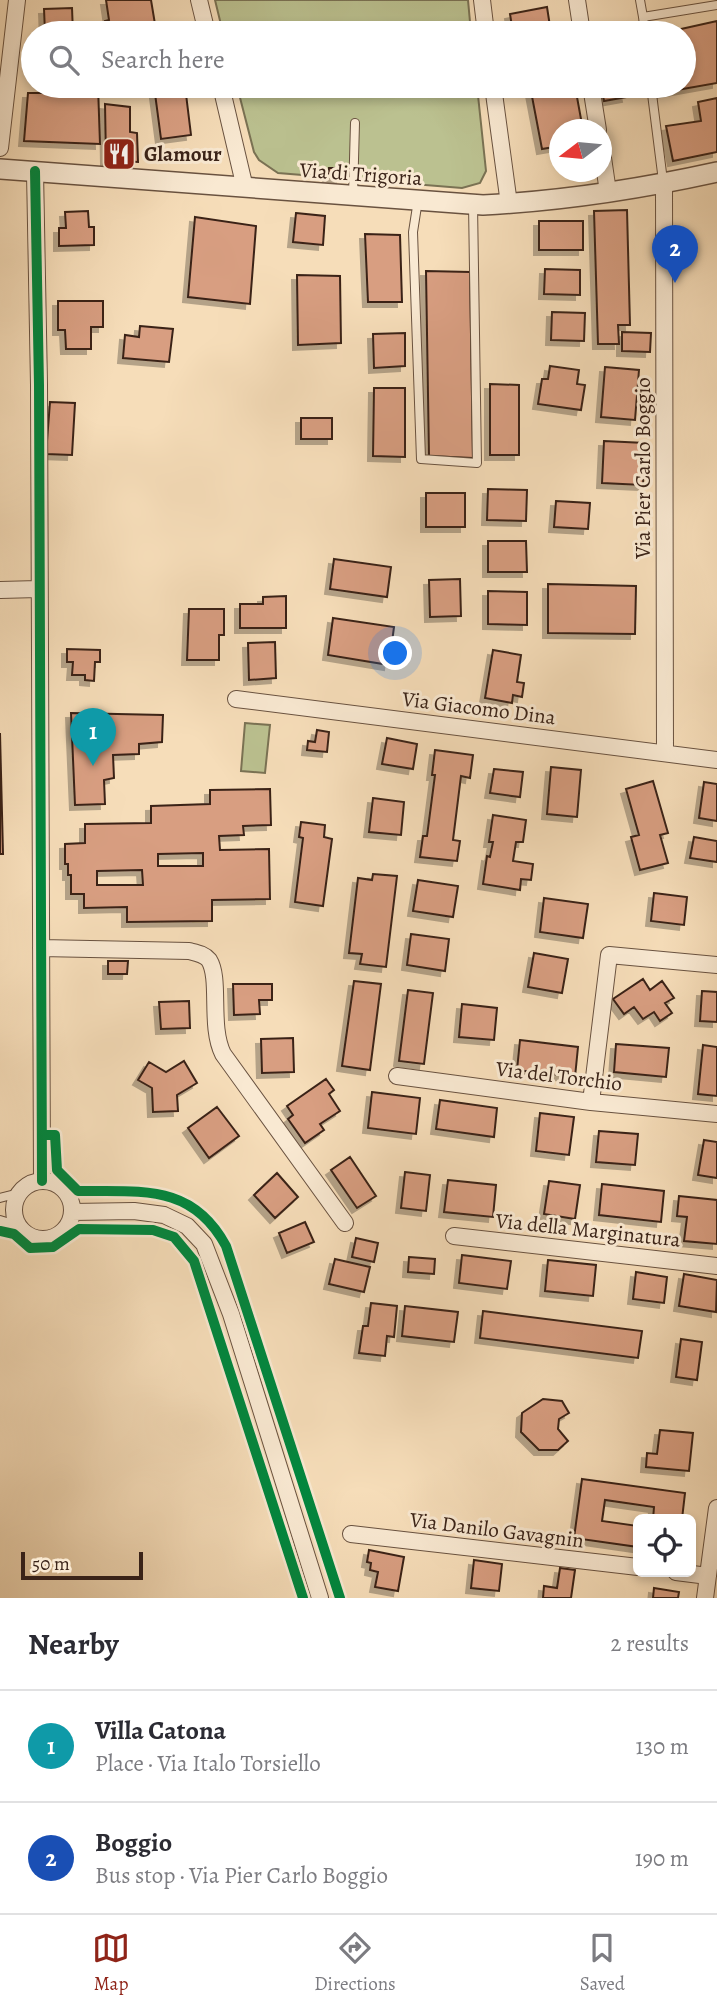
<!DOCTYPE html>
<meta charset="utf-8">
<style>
:root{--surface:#fff;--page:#f7f7f7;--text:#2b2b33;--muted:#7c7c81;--line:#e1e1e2;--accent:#8f2418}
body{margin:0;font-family:Alegreya,serif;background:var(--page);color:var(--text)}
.controls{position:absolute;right:21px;bottom:21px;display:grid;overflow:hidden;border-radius:10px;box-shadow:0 4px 10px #0003}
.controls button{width:63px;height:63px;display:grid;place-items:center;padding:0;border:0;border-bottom:2px solid var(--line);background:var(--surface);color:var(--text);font:35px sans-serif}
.compass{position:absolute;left:549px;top:119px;width:63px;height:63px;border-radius:50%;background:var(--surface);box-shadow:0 4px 10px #0003;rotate:254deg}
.scale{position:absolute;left:21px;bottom:18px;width:122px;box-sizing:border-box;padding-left:7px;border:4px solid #3a2318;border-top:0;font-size:19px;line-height:24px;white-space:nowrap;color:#3a2318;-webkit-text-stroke:5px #f9e9d2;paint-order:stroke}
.you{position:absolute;left:396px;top:654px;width:24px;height:24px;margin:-18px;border:5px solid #fff;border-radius:50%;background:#1a73e8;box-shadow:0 0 0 10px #1a73e833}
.badge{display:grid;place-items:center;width:46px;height:46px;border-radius:50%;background:var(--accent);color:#fff;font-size:23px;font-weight:700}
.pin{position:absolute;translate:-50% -58px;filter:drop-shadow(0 2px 4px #0008)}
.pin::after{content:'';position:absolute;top:37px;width:24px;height:21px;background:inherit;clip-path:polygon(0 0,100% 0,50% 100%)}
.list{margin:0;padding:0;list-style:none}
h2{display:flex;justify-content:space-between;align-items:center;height:91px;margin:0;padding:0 28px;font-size:30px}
h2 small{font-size:23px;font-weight:400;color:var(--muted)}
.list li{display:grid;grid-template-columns:46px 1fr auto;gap:21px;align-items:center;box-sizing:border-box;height:112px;padding:0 28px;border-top:2px solid var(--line)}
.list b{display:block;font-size:26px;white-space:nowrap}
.list p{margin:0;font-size:23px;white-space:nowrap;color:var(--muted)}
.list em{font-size:23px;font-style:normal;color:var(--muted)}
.icon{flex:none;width:38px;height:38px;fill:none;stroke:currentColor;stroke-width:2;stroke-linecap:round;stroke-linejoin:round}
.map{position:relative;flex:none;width:717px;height:1598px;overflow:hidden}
.search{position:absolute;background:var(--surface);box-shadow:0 4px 10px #0003;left:21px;right:21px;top:21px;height:77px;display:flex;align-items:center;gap:18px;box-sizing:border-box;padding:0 24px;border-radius:38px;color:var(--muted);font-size:26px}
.sheet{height:315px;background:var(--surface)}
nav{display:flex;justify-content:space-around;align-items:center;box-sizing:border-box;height:98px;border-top:2px solid var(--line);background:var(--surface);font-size:19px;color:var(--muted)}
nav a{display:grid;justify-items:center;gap:4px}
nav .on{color:var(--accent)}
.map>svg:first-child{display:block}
.green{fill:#bbc190;stroke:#7a7254;stroke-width:2}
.building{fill:#d89e81;stroke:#3a2318;stroke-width:2;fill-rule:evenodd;filter:url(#shadow)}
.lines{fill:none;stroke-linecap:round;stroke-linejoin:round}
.service-casing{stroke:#695240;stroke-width:10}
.minor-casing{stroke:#695240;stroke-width:18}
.tertiary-casing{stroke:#695240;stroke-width:22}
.service{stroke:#f9e9d2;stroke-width:8}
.minor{stroke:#f9e9d2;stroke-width:16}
.tertiary{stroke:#f9e9d2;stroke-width:19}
.cycleway-casing{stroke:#f9e9d2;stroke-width:15}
.cycleway{stroke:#00873e;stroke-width:10}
.labels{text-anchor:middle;stroke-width:6;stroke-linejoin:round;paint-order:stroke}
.poi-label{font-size:21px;font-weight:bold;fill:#3a2318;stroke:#f9e9d2;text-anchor:start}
.street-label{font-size:21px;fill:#3a2318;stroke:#f9e9d2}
</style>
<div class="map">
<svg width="717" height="1598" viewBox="0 0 717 1598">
<defs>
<filter id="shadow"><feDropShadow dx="-5" dy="5" stdDeviation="0" flood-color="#0004"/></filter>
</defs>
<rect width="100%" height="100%" fill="#f6ddb9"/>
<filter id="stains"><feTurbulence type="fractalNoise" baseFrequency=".00286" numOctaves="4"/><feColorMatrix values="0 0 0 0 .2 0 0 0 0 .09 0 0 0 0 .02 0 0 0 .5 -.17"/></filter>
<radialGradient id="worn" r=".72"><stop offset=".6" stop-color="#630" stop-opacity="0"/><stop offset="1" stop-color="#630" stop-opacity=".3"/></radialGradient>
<!-- green -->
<path class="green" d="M215 0H468L471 33H223Z
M237 86H477L486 171 480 183 462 188 278 173 259 160 254 152Z
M245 723 270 725 265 773 241 771Z"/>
<!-- building -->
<path class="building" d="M106 0H151L156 30 107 33 105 21 109 20Z
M547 7 551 33H513L510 14Z
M72 8 73 33H45L44 9Z
M717 21V83L660 93 659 86H684V33H663Z
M84 86H98L100 144 24 141 28 93H84Z
M154 86H185L191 135 161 139Z
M530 86H575L583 130H560V146L542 149Z
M601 86H625L627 97 604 101Z
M717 98V152L673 161 666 126 701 121 698 102Z
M105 104 130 107V132L137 133 138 162 106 160Z
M329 168H341V178H328Z
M627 210 630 325H618L619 344H598L594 211Z
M88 211 89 227H94V245L59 246V228H66L65 212Z
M296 213 325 216 323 245 293 242Z
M195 217 256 226 250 304 188 297Z
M539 221H583V250H539Z
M365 234 400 235 402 302H368Z
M545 269 580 270V295L544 294Z
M426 271 470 272 473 458 429 456Z
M297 275 340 276 341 343 298 345Z
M58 301H103V327H91V349H66L65 330H58Z
M552 312 585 313 584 341 551 340Z
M140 326 173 329 169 362 123 358 125 335 139 337Z
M622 332 651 333 650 352 622 351Z
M405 333V366L374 368 373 334Z
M550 366 579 370 577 384 585 385 581 410 538 404 542 379H548Z
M605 367 639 370 635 420 601 417Z
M490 384 519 385V455H490Z
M374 388H405V457L373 456Z
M50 402 75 403 72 455 46 454Z
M301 418H332V439H301Z
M604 441 645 443 643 485 602 483Z
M488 489 527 490 526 521 487 520Z
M426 493H465V527H426Z
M556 501 590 503 588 529 554 527Z
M488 541H526L527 572H488Z
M334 559 391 567 387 597 330 589Z
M460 579 461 616 430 617 429 580Z
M548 584 636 586 635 634 548 633Z
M488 591 527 592V625L488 624Z
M286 596V628H240V604H263V597Z
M189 609H224V635H219V660H187Z
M333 618 394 627 389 665 328 655Z
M275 642 276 678 249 680 248 643Z
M67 649 100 650V662H95L94 681 85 680V675H72L73 662H67Z
M493 650 521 655 517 682 524 683 522 697 513 695 512 703 485 698Z
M71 713 163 715 162 742 139 744V754L113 755 114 778 104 780 105 804 75 805Z
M317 730 329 732 327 752 307 750 308 741 315 742Z
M0 733 3 854H0Z
M387 738 417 744 413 769 382 764Z
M435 750 473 755 470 778 461 776 453 840 460 841 457 861 420 857 423 836H427L435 775H432Z
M551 767 581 770 577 817 547 814Z
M494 769 523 772 520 797 490 793Z
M653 781 668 833 660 835 668 863 640 870 631 837 639 835 626 789Z
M704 782 717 784V821L699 818Z
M270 789 271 825 243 826 244 835 219 836 220 850 269 849 270 899 212 900V921L127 922V907L84 908V894H71V875H68V864H65V844L85 843V824L151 823V806L210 804V790ZM203 853V866H158V854ZM142 870 143 885H97V871Z
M373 798 404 802 401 835 369 832Z
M493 815 526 820 523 842H516L513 861 533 864 531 880 521 879 520 890 483 884 487 856 490 857 493 842H489Z
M301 822 325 825 324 837 332 839 323 906 295 902 303 838 299 837Z
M694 837 717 841V862L690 858Z
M373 874 397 876 386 967 360 964 362 954 349 953 358 878 372 880Z
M418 880 458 886 453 917 413 911Z
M654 893 687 897 684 925 651 921Z
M544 898 588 904 583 938 540 932Z
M411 934 449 939 445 971 407 965Z
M534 953 568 959 562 993 528 987Z
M108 961H128L127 974H108Z
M643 979 650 990 662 981 674 998 665 1003 672 1013 660 1021 654 1012 643 1019 634 1007 624 1014 613 999Z
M354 981 381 984 370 1070 342 1066Z
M233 984H272V1000H259L260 1014 234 1015Z
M408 990 433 993 424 1064 399 1061Z
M702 991 717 992V1022L700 1021Z
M189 1001 190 1028 161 1029 159 1002Z
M462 1004 497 1008 494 1040 459 1037Z
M293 1038 294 1072 262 1073 261 1039Z
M520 1040 578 1047 575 1077 517 1070Z
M616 1044 669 1048 666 1077 614 1072Z
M703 1045 717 1047V1096L698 1094Z
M184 1061 197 1083 177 1095 178 1111 153 1112 152 1088 138 1080 149 1062 166 1072Z
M326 1079 334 1090 329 1094 340 1111 320 1124 324 1130 305 1143 288 1119 293 1115 287 1106Z
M372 1092 420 1098 416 1134 368 1128Z
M440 1100 497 1108 494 1137 436 1129Z
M217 1107 239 1136 209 1158 188 1128Z
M540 1113 574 1117 569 1155 536 1151Z
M599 1131 638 1134 635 1165 596 1162Z
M704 1140 717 1142V1178L698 1175Z
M350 1157 376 1196 357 1208 331 1170Z
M405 1172 430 1175 426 1211 401 1208Z
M277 1173 298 1197 275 1218 254 1195Z
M448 1180 496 1185 493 1217 444 1212Z
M549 1181 580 1185 575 1219 544 1214Z
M602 1184 664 1191 661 1222 599 1215Z
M679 1196 717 1200V1244L684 1241 687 1217 677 1216Z
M305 1222 314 1242 287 1253 279 1233Z
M356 1238 378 1243 374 1262 352 1257Z
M462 1255 511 1261 507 1289 459 1283Z
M409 1257 435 1259 434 1274 408 1272Z
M335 1259 370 1267 364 1292 329 1284Z
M548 1260 596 1265 593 1296 545 1291Z
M636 1272 667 1277 664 1303 633 1299Z
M684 1274 717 1280 716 1312 679 1306Z
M371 1303 397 1306 394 1337 387 1336 385 1356 359 1353 363 1326H368Z
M405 1306 458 1312 454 1342 402 1336Z
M483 1311 642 1331 638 1358 480 1338Z
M681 1339 702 1342 697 1380 676 1377Z
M543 1399 562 1401 569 1413 559 1419 558 1429 568 1441 558 1450H539L521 1432 522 1413Z
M660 1430 693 1433 689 1471 646 1467 647 1453 657 1454Z
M582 1479 685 1493 682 1519H653L654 1507 605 1500 602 1521 638 1526V1547L574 1538Z
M369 1550 404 1557 398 1591 375 1587 378 1572 370 1570 371 1563 367 1562Z
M474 1560 502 1564 499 1591 471 1588Z
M560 1568 575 1570 571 1598H543L544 1586 557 1588Z
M654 1588 679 1592 678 1598H653Z"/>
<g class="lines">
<defs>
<path id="service" d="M640 0 643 17 717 5
M643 17 645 33
M651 86 663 181
M353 196 355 123
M418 200 413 232 421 459 477 463 473 204
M0 1198 19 1193
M0 1220 10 1223 23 1231"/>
<path id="minor" d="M199 0 207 33
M482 0 486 33
M577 0 582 33
M221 86 245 188
M493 86 509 204
M591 86 598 130
M0 148 17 0
M602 151 608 192
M35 171 39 385 42 1181
M664 184 665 752
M0 590 38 589
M236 699 717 760
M41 948 189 951C197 953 204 954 209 960 221 979 209 1026 223 1054L345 1223
M397 1076 591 1102 717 1114
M591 1102 609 955 717 965
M14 1210a29 29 0 1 1 58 0a29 29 0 1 1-58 0Z
M72 1212 134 1211 164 1215 187 1226 204 1244 231 1314 320 1598
M454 1236 717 1266
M351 1534 638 1567
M676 1572 708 1576
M705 1598 717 1508"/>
<path id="tertiary" d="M0 169 483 205C562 201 640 189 717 172"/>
</defs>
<!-- service casing -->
<use href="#service" class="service-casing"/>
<!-- minor casing -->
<use href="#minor" class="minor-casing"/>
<!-- tertiary casing -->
<use href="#tertiary" class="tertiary-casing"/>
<!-- service -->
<use href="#service" class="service"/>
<!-- minor -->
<use href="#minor" class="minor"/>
<!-- tertiary -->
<use href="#tertiary" class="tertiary"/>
<defs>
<path id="cycleway" d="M35 171 39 385 42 1181
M42 1135H55L57 1170 78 1191C141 1192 192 1183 226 1246L340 1598
M0 1231 14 1234 30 1248 53 1247 79 1229 153 1230 174 1237 194 1261 303 1598"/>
</defs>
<!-- cycleway casing -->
<use href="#cycleway" class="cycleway-casing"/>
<!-- cycleway -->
<use href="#cycleway" class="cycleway"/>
</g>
<!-- icons -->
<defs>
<symbol id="restaurant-square" viewBox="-11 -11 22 22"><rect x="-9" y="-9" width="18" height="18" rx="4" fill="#8f2418" stroke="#f9e9d2"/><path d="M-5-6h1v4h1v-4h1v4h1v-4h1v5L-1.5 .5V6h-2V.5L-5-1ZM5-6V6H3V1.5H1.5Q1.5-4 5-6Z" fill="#fff"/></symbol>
</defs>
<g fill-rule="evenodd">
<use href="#restaurant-square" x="100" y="135" width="38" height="38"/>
</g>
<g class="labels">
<!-- poi labels -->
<g class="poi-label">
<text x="144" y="161">Glamour</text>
</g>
<!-- street labels -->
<g class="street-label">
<text transform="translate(361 174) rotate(4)" y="7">Via di Trigoria</text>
<text transform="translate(643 468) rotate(-90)" y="7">Via Pier Carlo Boggio</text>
<text transform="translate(479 708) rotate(7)" y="7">Via Giacomo Dina</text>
<text transform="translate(559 1076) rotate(7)" y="7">Via del Torchio</text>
<text transform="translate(588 1230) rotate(6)" y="7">Via della Marginatura</text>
<text transform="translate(497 1530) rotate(7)" y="7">Via Danilo Gavagnin</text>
</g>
</g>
<rect width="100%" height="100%" filter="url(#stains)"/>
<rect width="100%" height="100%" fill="url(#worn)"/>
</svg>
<div class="controls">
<button><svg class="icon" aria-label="locate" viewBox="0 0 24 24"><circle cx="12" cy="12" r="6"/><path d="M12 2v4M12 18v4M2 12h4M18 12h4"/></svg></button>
</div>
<svg class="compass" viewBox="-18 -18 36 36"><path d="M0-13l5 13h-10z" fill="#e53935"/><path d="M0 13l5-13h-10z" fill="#7c7c81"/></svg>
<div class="scale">50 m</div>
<div class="you"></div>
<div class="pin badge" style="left:93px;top:766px;background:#0f9aa8">1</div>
<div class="pin badge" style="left:675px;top:283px;background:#1a4fb4">2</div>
<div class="search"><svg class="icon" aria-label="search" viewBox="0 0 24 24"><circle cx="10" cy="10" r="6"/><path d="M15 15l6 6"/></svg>Search here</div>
</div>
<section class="sheet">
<h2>Nearby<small>2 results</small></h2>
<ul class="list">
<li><span class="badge" style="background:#0f9aa8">1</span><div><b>Villa Catona</b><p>Place · Via Italo Torsiello</p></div><em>130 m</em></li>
<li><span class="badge" style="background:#1a4fb4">2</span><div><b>Boggio</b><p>Bus stop · Via Pier Carlo Boggio</p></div><em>190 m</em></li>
</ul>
</section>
<nav>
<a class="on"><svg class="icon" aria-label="map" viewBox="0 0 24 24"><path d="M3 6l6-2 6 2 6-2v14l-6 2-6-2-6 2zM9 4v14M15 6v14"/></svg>Map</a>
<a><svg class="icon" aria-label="directions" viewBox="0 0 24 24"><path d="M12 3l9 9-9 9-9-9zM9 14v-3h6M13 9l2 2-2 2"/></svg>Directions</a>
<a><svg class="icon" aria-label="saved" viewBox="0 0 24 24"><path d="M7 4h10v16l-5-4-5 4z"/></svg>Saved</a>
</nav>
